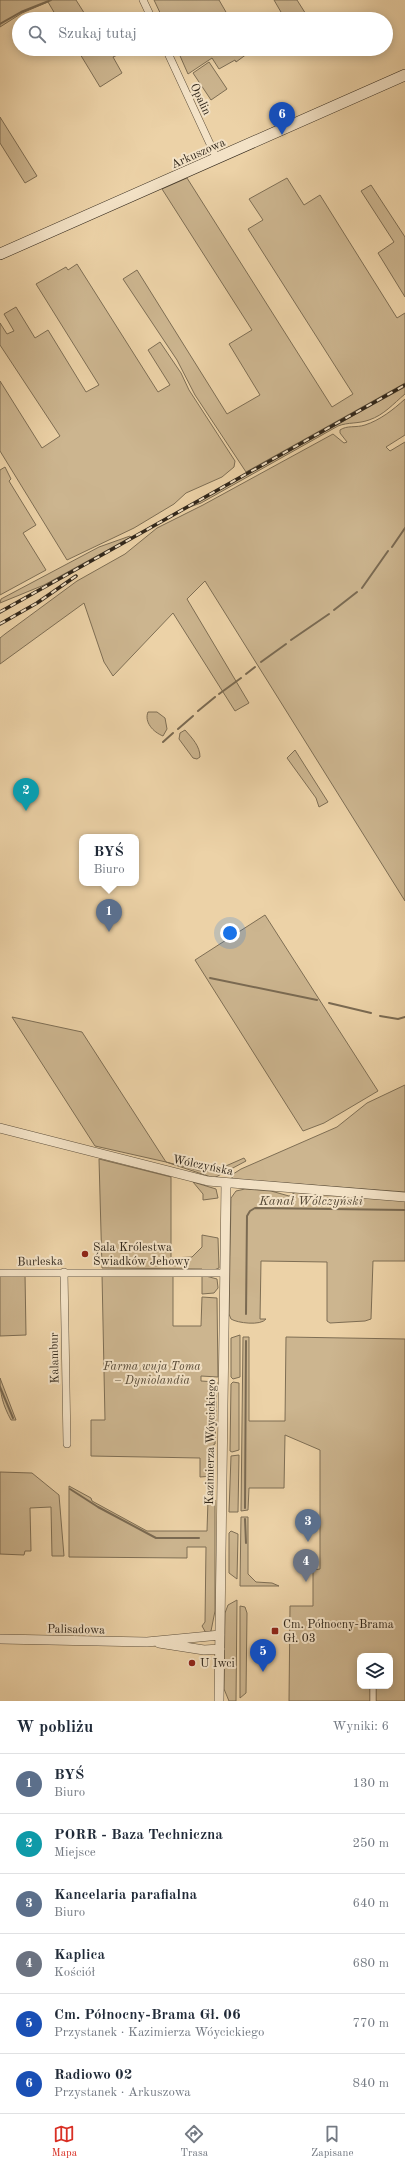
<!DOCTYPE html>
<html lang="pl">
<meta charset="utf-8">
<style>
:root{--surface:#fff;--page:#f2f2f3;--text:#1f2937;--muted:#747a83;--line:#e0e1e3;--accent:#d93025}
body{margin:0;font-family:"Old Standard TT",serif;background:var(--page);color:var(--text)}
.controls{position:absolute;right:12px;bottom:12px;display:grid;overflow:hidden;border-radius:8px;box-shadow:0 2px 10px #0003}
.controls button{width:36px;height:36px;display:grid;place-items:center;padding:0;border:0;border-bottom:1px solid var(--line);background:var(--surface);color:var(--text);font:20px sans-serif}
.you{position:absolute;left:230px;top:933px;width:14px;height:14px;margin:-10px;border:3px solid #fff;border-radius:50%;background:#1a73e8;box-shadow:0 0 0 6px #1a73e833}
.badge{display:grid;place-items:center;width:26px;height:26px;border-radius:50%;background:var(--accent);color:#fff;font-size:13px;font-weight:700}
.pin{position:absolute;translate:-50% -33px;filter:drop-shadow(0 1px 2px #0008)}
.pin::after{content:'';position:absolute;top:21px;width:14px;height:12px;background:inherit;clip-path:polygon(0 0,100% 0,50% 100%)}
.popup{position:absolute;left:79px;top:834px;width:60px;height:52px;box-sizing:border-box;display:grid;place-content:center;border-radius:8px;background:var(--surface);filter:drop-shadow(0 1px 3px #0005);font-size:13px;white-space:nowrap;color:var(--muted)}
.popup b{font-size:15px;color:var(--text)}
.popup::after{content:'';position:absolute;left:50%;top:100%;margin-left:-8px;border:8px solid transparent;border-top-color:var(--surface)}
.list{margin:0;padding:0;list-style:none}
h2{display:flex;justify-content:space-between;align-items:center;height:52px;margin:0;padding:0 16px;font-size:17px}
h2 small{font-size:13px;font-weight:400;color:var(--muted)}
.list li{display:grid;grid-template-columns:26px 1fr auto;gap:12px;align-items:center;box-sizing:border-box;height:60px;padding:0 16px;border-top:1px solid var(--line)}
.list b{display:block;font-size:15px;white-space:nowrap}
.list p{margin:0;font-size:13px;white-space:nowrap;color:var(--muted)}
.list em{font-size:13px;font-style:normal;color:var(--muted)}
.icon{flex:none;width:22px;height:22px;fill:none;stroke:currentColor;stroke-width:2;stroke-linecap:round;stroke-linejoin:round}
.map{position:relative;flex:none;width:405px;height:1701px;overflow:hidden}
.search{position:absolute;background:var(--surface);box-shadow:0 2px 10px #0003;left:12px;right:12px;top:12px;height:44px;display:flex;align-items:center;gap:10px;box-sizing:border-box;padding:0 14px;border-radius:22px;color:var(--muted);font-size:15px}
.sheet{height:412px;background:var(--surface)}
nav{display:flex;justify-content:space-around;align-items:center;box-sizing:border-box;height:56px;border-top:1px solid var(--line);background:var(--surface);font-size:11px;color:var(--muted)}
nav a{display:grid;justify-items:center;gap:2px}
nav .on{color:var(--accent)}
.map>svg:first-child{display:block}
.green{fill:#ccb58f;stroke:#7e6e54;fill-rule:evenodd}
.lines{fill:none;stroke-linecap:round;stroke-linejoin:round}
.stream{stroke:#7a6a52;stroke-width:2}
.pedestrian-casing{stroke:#5f513d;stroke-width:7}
.minor-casing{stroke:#5f513d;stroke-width:8}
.tertiary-casing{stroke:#5f513d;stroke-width:10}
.secondary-casing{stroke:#30261a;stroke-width:12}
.pedestrian{stroke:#f3e2c6;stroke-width:5.5}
.minor{stroke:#f3e2c6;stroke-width:7}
.tertiary{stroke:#f3e2c6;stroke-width:9}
.secondary{stroke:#f3e2c6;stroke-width:11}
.rail-casing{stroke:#30261a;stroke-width:3.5}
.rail{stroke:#f3e2c6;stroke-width:2;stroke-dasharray:6;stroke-linecap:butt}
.poi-dot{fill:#8f2418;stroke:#f3e2c6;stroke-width:1.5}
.labels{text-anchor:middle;stroke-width:4;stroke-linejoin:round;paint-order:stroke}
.street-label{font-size:12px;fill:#30261a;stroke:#f3e2c6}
.poi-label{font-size:12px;fill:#30261a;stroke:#f3e2c6;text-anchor:start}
.park-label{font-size:12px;font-style:italic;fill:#574a37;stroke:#f3e2c6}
.water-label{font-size:13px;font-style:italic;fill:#554836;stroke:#f3e2c6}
</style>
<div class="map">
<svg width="405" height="1701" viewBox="0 0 405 1701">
<rect width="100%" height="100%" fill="#ecd2a7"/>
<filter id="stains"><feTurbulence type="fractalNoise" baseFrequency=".005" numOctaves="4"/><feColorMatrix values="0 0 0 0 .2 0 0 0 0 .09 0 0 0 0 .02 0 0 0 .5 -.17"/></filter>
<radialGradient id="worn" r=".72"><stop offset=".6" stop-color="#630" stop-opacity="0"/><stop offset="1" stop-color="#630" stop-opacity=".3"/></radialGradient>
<!-- green -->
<path class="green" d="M0 0H76L88 19H58L48 2 22 13 0 27Z
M154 0H219L230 19H163Z
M274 0H297L309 19H285Z
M77 49H131L113 57 122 73 100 87Z
M177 49H249L251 51 236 62 235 60 219 69 212 58 188 74Z
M209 62 227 89 211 100 193 73Z
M0 117 37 176 25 183 0 143Z
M187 178 332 407 353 394 248 229 263 220 249 199 287 178 304 205 320 195 397 318 405 313V383L246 472 195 395 177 360 123 279 137 270 227 414 260 395 229 344 252 330 162 189Z
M371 185 405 237V297L378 253 394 242 361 191Z
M77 264 158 392 170 385 148 350 160 342 181 373 189 390 235 461 234 467 222 477 186 493 174 504 134 528 67 560 0 451V381L42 448 60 436 0 345V323L7 334 14 331 4 314 16 307 35 338 48 330 86 392 99 385 36 284 66 267 68 270Z
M405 387V394C393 404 384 415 369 420 358 424 348 422 338 426L201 503 187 508Z
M405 399V435L386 447 390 451 405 442V901L205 581 187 599 249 703 235 711 173 613 113 676 104 662 84 603 0 664V638L5 634 77 581 125 554 157 528 203 505 333 434 344 443 347 442 340 433V430C347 425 356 428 365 425 380 420 393 410 405 399Z
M5 467 11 479 9 481 36 525 23 533 46 570 0 595V470Z
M130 536 131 537 44 585 0 603 1 599 99 547Z
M148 712H157L165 718 167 729 163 736C153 732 144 722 148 712Z
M185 730C192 738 200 746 200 757L197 759 193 758 179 739 180 733Z
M295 750 328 802 319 807 316 798 287 758Z
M265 915 378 1091 324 1123 303 1131 195 960Z
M12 1017 82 1032 166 1162 205 1172 219 1169 244 1158 246 1161 214 1178 166 1162 95 1146Z
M405 1085V1192L244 1180 234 1179 230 1176 241 1169 337 1127 367 1103Z
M99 1159 171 1177V1258L192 1257 202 1247V1235L218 1238 219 1268 214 1270H202V1269L102 1268Z
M193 1182 216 1189 218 1198 203 1200V1194Z
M245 1189 271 1191 289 1196 296 1192 405 1201V1261H373L371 1319 365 1321 330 1323 327 1321V1262L261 1261 260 1319H266C261 1326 237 1323 231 1319L229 1314 231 1198 236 1191Z
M0 1274H25L26 1335 0 1336Z
M102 1274 173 1275V1326H201L202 1297 217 1298 218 1377 201 1376V1381L217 1382 215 1444 210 1447 213 1476 200 1477V1458L91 1456V1420H105Z
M202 1275 217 1279 218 1288 214 1293 202 1294Z
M240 1335V1377L233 1379 231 1377V1338Z
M243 1337H249V1421H285L286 1337 405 1339V1701H289L290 1606H313V1570L320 1569V1450L285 1435 284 1488H249L248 1510 241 1511ZM360 1656H390V1686H360Z
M0 1378 16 1420H11C3 1405 0 1395 0 1378Z
M233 1382 239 1383V1450L232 1452 230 1451 231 1384Z
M239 1455 238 1512H229L231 1456Z
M0 1472 32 1473 59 1495 64 1556H52L51 1507 30 1508 31 1551H25L24 1555 0 1554Z
M69 1486 91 1498 92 1501 147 1531H207L208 1500H215V1611L211 1631 206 1633 202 1626 205 1622 206 1547H187V1558L69 1557Z
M241 1517H248V1574L256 1582 272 1583 279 1586H240Z
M231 1531 238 1534 237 1579 229 1573V1533Z
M237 1600 236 1701H229L224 1689 225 1613 228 1605Z
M240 1606 245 1607 247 1613 246 1693 240 1698Z"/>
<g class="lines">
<!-- stream -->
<path class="stream" d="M0 24 21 12 51 0
M392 547 405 528
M362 588 388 551
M334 610 357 592
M291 640 329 614
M261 662 286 644
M246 674 255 667
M219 694 241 678
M198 711 215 697
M178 729 193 716
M163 742 173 733
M210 978 317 1000
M329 1003 371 1013
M380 1016 398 1019 405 1017
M246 1314 247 1216 250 1211 255 1208 405 1210
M0 1387 13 1418
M70 1489 98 1507 156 1538H199
M245 1508 246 1341
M245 1519 246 1543"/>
<defs>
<path id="pedestrian" d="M373 1689V1701"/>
<path id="minor" d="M143 0 152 19
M166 49 217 159
M64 1272 67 1444
M0 1273H224"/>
<path id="tertiary" d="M0 1128 208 1181 405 1197
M0 1639 147 1642 220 1635
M159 1643 204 1650 220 1649
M219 1701 226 1183"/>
<path id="secondary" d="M0 254 405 75"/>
</defs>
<!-- pedestrian casing -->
<use href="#pedestrian" class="pedestrian-casing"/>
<!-- minor casing -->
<use href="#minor" class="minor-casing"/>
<!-- tertiary casing -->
<use href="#tertiary" class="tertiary-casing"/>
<!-- secondary casing -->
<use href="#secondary" class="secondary-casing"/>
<!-- pedestrian -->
<use href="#pedestrian" class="pedestrian"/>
<!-- minor -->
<use href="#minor" class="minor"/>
<!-- tertiary -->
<use href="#tertiary" class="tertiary"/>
<!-- secondary -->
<use href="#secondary" class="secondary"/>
<defs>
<path id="rail" d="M0 612 405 385
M0 624 37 603 76 576"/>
</defs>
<!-- rail casing -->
<use href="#rail" class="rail-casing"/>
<!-- rail -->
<use href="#rail" class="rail"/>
</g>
<!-- markers -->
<g class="poi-dot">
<circle cx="85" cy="1254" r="4"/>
<rect x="271" y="1627" width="8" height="8" rx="2"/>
<circle cx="192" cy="1663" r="4"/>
</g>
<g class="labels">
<!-- street labels -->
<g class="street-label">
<text transform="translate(201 99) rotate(65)" y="4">Opalin</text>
<text transform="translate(198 153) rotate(-24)" y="4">Arkuszowa</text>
<text transform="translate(203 1165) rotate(12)" y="4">Wólczyńska</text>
<text transform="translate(40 1261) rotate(-1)" y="4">Burleska</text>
<text transform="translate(54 1358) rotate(-91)" y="4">Kalambur</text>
<text transform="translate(210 1442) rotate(-89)" y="4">Kazimierza Wóycickiego</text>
<text transform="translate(76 1629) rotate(1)" y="4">Palisadowa</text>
</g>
<!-- poi labels -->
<g class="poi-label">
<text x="93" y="1251">Sala Królestwa<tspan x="93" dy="14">Świadków Jehowy</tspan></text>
<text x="283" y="1628">Cm. Północny-Brama<tspan x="283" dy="14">Gł. 03</tspan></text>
<text x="200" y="1667">U Iwci</text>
</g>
<!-- park labels -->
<g class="park-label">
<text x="152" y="1370">Farma wuja Toma<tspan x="152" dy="14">– Dyniolandia</tspan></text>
</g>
<!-- water labels -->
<g class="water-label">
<text x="311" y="1205">Kanał Wólczyński</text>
</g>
</g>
<rect width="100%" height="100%" filter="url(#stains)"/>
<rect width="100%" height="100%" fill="url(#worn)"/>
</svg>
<div class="controls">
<button><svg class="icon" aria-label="layers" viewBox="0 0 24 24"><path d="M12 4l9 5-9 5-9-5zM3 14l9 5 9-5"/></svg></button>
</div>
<div class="you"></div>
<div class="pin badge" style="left:109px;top:932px;background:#5c6f8a">1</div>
<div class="popup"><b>BYŚ</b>Biuro</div>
<div class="pin badge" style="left:26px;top:811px;background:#0f9aa8">2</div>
<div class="pin badge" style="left:308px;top:1542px;background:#5c6f8a">3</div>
<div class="pin badge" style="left:306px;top:1582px;background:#6b7280">4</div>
<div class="pin badge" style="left:263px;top:1672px;background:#1a4fb4">5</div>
<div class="pin badge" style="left:282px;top:135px;background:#1a4fb4">6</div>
<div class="search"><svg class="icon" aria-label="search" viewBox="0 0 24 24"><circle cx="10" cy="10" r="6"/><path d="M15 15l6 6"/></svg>Szukaj tutaj</div>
</div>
<section class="sheet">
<h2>W pobliżu<small>Wyniki: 6</small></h2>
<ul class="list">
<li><span class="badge" style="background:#5c6f8a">1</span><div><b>BYŚ</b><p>Biuro</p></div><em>130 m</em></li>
<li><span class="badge" style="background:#0f9aa8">2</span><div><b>PORR - Baza Techniczna</b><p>Miejsce</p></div><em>250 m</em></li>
<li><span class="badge" style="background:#5c6f8a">3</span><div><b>Kancelaria parafialna</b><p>Biuro</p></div><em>640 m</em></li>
<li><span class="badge" style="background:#6b7280">4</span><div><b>Kaplica</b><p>Kościół</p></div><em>680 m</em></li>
<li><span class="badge" style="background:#1a4fb4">5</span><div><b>Cm. Północny-Brama Gł. 06</b><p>Przystanek · Kazimierza Wóycickiego</p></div><em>770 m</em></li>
<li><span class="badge" style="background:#1a4fb4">6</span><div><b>Radiowo 02</b><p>Przystanek · Arkuszowa</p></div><em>840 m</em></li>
</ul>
</section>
<nav>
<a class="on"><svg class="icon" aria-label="map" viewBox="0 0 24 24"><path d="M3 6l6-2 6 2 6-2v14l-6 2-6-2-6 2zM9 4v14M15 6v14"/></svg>Mapa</a>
<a><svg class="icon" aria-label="directions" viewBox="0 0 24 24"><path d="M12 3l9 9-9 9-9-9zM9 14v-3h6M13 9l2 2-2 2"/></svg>Trasa</a>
<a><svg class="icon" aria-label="saved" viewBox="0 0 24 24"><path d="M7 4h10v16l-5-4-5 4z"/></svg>Zapisane</a>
</nav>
